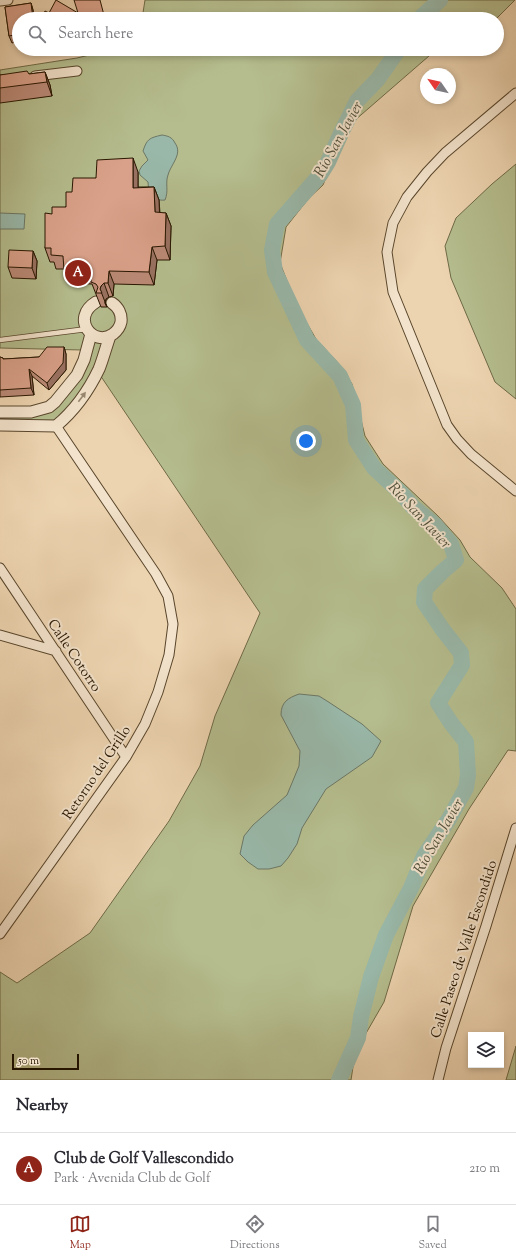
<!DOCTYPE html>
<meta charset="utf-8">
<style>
:root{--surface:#fff;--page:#f2f2f3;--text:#2b2b33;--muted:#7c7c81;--line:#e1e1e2;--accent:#8f2418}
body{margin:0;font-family:"Sorts Mill Goudy",serif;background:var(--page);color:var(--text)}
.controls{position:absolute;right:12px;bottom:12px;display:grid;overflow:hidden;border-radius:0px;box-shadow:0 2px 6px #0003}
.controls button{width:36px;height:36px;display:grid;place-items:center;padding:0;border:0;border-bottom:1px solid var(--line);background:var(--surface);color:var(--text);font:20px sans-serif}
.compass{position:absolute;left:420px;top:68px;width:36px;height:36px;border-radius:50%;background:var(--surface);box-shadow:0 2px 6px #0003;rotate:304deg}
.scale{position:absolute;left:12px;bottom:10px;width:67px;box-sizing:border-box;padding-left:4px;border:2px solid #281600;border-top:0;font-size:11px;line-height:14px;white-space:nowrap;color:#281600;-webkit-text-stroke:3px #f3e3cc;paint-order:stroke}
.you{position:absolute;left:306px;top:441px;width:14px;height:14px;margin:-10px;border:3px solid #fff;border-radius:50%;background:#1a73e8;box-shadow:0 0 0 6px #1a73e833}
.badge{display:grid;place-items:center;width:26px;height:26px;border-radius:50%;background:var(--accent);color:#fff;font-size:13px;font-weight:700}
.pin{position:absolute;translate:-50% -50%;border:2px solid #fff;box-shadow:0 1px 4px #0006}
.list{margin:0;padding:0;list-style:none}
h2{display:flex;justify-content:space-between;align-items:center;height:52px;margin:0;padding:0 16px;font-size:17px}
h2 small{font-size:13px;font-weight:400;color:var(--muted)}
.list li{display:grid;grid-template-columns:26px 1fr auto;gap:12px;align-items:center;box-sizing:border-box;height:72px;padding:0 16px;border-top:1px solid var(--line)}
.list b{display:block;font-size:15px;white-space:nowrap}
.list p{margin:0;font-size:13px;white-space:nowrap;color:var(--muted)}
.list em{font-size:13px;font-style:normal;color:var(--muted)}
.icon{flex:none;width:22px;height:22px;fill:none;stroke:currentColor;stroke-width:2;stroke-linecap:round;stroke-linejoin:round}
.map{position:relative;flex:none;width:516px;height:1080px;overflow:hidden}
.search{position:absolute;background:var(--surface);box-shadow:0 2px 6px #0003;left:12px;right:12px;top:12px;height:44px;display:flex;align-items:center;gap:10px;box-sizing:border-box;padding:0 14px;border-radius:22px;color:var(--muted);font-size:15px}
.sheet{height:124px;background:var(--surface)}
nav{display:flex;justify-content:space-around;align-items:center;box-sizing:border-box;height:56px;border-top:1px solid var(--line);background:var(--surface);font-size:11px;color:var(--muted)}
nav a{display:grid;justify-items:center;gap:2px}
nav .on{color:var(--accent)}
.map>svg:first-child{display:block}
.green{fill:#b5bd8e;stroke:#6e6a47}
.water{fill:#99b8a9;stroke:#6c7765}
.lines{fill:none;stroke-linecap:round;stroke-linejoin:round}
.river{stroke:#99b8a9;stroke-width:16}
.service-casing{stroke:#59462c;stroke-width:6}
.minor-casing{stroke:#59462c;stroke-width:11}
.tertiary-casing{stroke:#59462c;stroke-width:13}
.service{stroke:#f3e3cc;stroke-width:4.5}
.minor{stroke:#f3e3cc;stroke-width:9}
.tertiary{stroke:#f3e3cc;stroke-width:11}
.wall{fill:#bb8a77;stroke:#281600}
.shaded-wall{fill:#997161;stroke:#281600}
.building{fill:#daa18a;stroke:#281600}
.oneway{fill:#988770}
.labels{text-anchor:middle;stroke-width:4;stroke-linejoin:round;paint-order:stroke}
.street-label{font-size:14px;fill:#281600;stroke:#f3e3cc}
.water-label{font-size:15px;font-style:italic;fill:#504f3b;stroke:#f3e3cc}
</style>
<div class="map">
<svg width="516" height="1080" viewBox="0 0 516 1080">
<rect width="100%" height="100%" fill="#edd4b0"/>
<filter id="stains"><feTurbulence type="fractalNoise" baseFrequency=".005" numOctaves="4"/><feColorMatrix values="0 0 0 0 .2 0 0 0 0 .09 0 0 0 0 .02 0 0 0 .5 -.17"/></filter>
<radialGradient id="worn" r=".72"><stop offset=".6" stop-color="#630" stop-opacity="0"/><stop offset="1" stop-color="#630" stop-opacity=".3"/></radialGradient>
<!-- green -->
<path class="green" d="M145 0H515L496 19H142Z
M114 49H437L354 121 334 158 323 185 309 198 286 227 280 263 297 306 316 339 339 364 352 384 365 436 383 464 438 516 460 540 470 557 502 588 516 609V751L508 750 469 809 413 906 384 1002 361 1042 353 1067 351 1080H0V972L17 983 90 933 169 821 200 766 215 716 260 613 98 372 56 426 0 425V412L49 407 77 375 82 350 0 348V70L77 58Z
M516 164V399L495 382 451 278 445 246 456 218 492 184Z
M516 1046V1080H506Z"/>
<!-- water -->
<path class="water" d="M162 135C168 136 172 137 175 143 183 154 171 164 168 175 165 183 169 191 165 200 159 201 154 198 149 195L148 182 140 175 139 171 142 166 148 160 143 151C147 139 149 138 162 135Z
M0 213 25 214 24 229H0Z
M299 694 319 696 327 701 362 724 381 741 372 757 326 789 302 828 297 844 288 858 281 866 269 869H258L248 862 240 854 244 836 253 825 287 795 299 766 300 751 281 715C281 702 288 698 299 694Z"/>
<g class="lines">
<!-- river -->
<path class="river" d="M419 19 440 0
M339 1080 358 1038 361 1017 371 977 386 935 411 888 424 856 449 819 466 788 468 775 466 742 451 723 438 703 462 665 461 653 443 630 424 602 425 589 442 572 456 560 451 544 435 525 413 507 402 494 374 468 356 440 353 405 340 376 307 340 275 272 272 250 277 224 320 175 328 162 342 131 357 101 378 79 399 49"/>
<defs>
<path id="service" d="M0 340 87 329"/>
<path id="minor" d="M0 1 8 0
M35 76 77 71
M516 93 445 153 427 172 407 197 393 223 387 252 393 292 447 425 457 439 471 454 516 491
M0 568 126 757
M0 635 56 651
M0 934 126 757 145 724 158 692 169 655 173 624 168 596 156 574 56 426
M438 1080 446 1048 486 926 516 828"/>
<path id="tertiary" d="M96 302C70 318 93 348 113 334 117 331 120 327 121 322 122 314 118 307 112 303
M0 412H31L49 407 55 402 77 375 84 360 91 334
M0 425 56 426C74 411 89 390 99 369 103 359 106 347 110 336"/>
</defs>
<!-- service casing -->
<use href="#service" class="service-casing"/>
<!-- minor casing -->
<use href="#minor" class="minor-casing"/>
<!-- tertiary casing -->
<use href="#tertiary" class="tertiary-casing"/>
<!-- service -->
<use href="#service" class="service"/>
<!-- minor -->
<use href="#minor" class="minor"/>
<!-- tertiary -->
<use href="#tertiary" class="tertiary"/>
</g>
<!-- wall -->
<path class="wall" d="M31 3 33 10 34 19H19V41L12 43 9 36 5 7Z
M45 72 50 85 52 96 0 103V75L29 74Z
M138 172V187H154L159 200 160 213H166L171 226 170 260H157L154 285 114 284 113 296 109 297 106 299 105 303 107 307H101L92 284 69 283 64 269H56L54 262H50L45 248 52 214 66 207 72 192 96 178Z
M33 251 37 261 36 279 12 278 8 267Z
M64 347 66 354V370L49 390 32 376 34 395 0 397V357L3 358 4 359 39 357Z"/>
<!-- shaded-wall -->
<path class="shaded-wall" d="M31 3 33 10 34 19H33Z
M45 72 50 85 52 96 47 82Z
M133 158 138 172V201L133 188Z
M154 187 159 200 160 226 155 212Z
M166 213 171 226 170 260 165 246Z
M152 247 157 260 154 285 149 272Z
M33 251 37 261 36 279 32 268Z
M109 271 114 284 113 296 108 283Z
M104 283 109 297 106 299 105 303 107 307 100 289 101 286Z
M64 347 66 354V370L49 390 47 383Z
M29 369 32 376 34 395 31 388Z"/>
<!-- building -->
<path class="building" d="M56 0 78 13 74 0H100L105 19H79L78 16 77 19H41L45 11 49 13Z
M31 3 33 19H19V34L9 36 5 7Z
M27 71 29 74 45 72 47 82 0 88V75Z
M133 158V188L154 187 155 212 166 213 165 246 152 247 149 272 109 271 108 283H104L101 286 100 289 102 293H96L98 287 96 284 91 282V270H64L63 256 51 255V248H45V213L52 214V207H66V192H72L73 178H96L97 160Z
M9 250 33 251 32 268 8 267Z
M47 347H64L63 363 47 383 29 369 31 388 0 390V357L3 358V359L39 357Z"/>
<!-- one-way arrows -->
<defs><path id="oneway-solid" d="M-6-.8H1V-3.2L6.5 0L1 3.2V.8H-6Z"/></defs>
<use class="oneway" href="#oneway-solid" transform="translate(82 397) rotate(-53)"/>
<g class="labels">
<!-- street labels -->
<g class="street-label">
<text transform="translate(75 655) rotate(56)" y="5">Calle Cotorro</text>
<text transform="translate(96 772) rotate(-56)" y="5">Retorno del Grillo</text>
<text transform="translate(463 949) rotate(-72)" y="5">Calle Paseo de Valle Escondido</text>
</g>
<!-- water labels -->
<g class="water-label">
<text transform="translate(338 139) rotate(-61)" y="5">Río San Javier</text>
<text transform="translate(420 515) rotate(47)" y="5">Río San Javier</text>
<text transform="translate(438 836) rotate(-60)" y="5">Río San Javier</text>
</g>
</g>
<rect width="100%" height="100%" filter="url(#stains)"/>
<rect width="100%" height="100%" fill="url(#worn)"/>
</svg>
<div class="controls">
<button><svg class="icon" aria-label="layers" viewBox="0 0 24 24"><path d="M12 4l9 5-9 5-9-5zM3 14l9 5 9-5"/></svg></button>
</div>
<svg class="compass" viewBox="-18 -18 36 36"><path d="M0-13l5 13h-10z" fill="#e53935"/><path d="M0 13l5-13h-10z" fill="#7c7c81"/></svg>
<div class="scale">50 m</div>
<div class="you"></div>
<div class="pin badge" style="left:78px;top:273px">A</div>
<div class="search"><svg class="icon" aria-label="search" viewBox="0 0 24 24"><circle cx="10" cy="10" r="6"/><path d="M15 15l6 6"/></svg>Search here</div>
</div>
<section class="sheet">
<h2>Nearby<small></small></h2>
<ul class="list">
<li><span class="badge">A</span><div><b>Club de Golf Vallescondido</b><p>Park · Avenida Club de Golf</p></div><em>210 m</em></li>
</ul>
</section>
<nav>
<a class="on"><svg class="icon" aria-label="map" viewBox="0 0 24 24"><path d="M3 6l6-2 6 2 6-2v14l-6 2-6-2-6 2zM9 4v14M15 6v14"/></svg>Map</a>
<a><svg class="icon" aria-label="directions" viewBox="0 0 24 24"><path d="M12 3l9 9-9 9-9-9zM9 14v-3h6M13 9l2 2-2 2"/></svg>Directions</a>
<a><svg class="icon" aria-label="saved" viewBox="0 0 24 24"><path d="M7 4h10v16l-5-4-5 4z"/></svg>Saved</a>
</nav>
